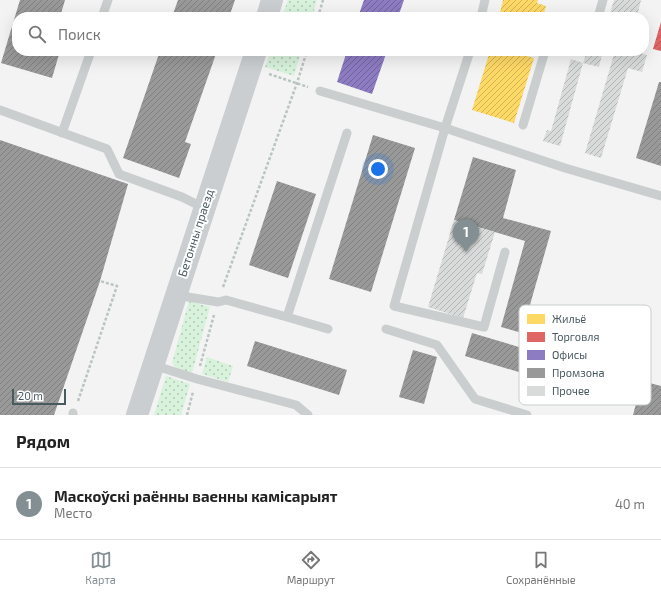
<!DOCTYPE html>
<html lang="ru">
<meta charset="utf-8">
<style>
:root{--surface:#fff;--page:#f2f2f2;--text:#222;--muted:#767676;--line:#e0e0e0;--accent:#848f93}
body{margin:0;font-family:"Exo 2",sans-serif;background:var(--page);color:var(--text)}
.scale{position:absolute;left:12px;bottom:10px;width:54px;box-sizing:border-box;padding-left:4px;border:2px solid #495960;border-top:0;font-size:11px;line-height:14px;white-space:nowrap;color:#495960;-webkit-text-stroke:3px #fff;paint-order:stroke}
.you{position:absolute;left:378px;top:169px;width:14px;height:14px;margin:-10px;border:3px solid #fff;border-radius:50%;background:#1a73e8;box-shadow:0 0 0 6px #1a73e833}
.badge{display:grid;place-items:center;width:26px;height:26px;border-radius:50%;background:var(--accent);color:#fff;font-size:13px;font-weight:700}
.pin{position:absolute;translate:-50% -33px;filter:drop-shadow(0 1px 2px #0008)}
.pin::after{content:'';position:absolute;top:21px;width:14px;height:12px;background:inherit;clip-path:polygon(0 0,100% 0,50% 100%)}
.list{margin:0;padding:0;list-style:none}
h2{display:flex;justify-content:space-between;align-items:center;height:52px;margin:0;padding:0 16px;font-size:17px}
h2 small{font-size:13px;font-weight:400;color:var(--muted)}
.list li{display:grid;grid-template-columns:26px 1fr auto;gap:12px;align-items:center;box-sizing:border-box;height:72px;padding:0 16px;border-top:1px solid var(--line)}
.list b{display:block;font-size:15px;white-space:nowrap}
.list p{margin:0;font-size:13px;white-space:nowrap;color:var(--muted)}
.list em{font-size:13px;font-style:normal;color:var(--muted)}
.icon{flex:none;width:22px;height:22px;fill:none;stroke:currentColor;stroke-width:2;stroke-linecap:round;stroke-linejoin:round}
.map{position:relative;flex:none;width:661px;height:415px;overflow:hidden}
.search{position:absolute;background:var(--surface);box-shadow:0 4px 16px #0002;left:12px;right:12px;top:12px;height:44px;display:flex;align-items:center;gap:10px;box-sizing:border-box;padding:0 14px;border-radius:16px;color:var(--muted);font-size:15px}
.sheet{height:124px;background:var(--surface)}
nav{display:flex;justify-content:space-around;align-items:center;box-sizing:border-box;height:56px;border-top:1px solid var(--line);background:var(--surface);font-size:11px;color:var(--muted)}
nav a{display:grid;justify-items:center;gap:2px}
nav .on{color:var(--accent)}
.map>svg:first-child{display:block}
.grass{fill:url(#grass-dots)}
.homes{fill:url(#homes-hatch)}
.shops{fill:url(#shops-hatch)}
.offices{fill:url(#offices-hatch)}
.industry{fill:url(#industry-hatch)}
.building{fill:url(#building-hatch)}
.lines{fill:none;stroke-linecap:round;stroke-linejoin:round}
.path{stroke:#b9c5bf;stroke-width:2.5;stroke-dasharray:3 2;stroke-linecap:butt}
.lane{stroke:#cacece;stroke-width:9}
.secondary{stroke:#caced0;stroke-width:22}
.labels{text-anchor:middle;stroke-width:4;stroke-linejoin:round;paint-order:stroke}
.street-label{font-size:12px;fill:#495960;stroke:#fff}
.key{fill:#fff;stroke:#c8cdcf;stroke-width:1}
.key-label{font-size:11px;fill:#495960}
</style>
<div class="map">
<svg width="661" height="415" viewBox="0 0 661 415">
<defs>
<pattern id="grass-dots" width="8" height="8" patternUnits="userSpaceOnUse"><rect width="8" height="8" fill="#d8f2dc"/><path d="M2 2h.1M6 6h.1" fill="none" stroke="#b1c7b6" stroke-width="1.8" stroke-linecap="round"/></pattern>
<pattern id="homes-hatch" width="6" height="6" patternUnits="userSpaceOnUse"><rect width="6" height="6" fill="#ffd966"/><path d="M-1 1l2-2M0 6l6-6M5 7l2-2" fill="none" stroke="#d0b357"/></pattern>
<pattern id="shops-hatch" width="6" height="6" patternUnits="userSpaceOnUse"><rect width="6" height="6" fill="#e06666"/><path d="M-1 1l2-2M0 6l6-6M5 7l2-2" fill="none" stroke="#b85757"/></pattern>
<pattern id="offices-hatch" width="6" height="6" patternUnits="userSpaceOnUse"><rect width="6" height="6" fill="#8e7cc3"/><path d="M-1 1l2-2M0 6l6-6M5 7l2-2" fill="none" stroke="#70649a"/></pattern>
<pattern id="industry-hatch" width="6" height="6" patternUnits="userSpaceOnUse"><rect width="6" height="6" fill="#999"/><path d="M-1 1l2-2M0 6l6-6M5 7l2-2" fill="none" stroke="#7f8080"/></pattern>
<pattern id="building-hatch" width="6" height="6" patternUnits="userSpaceOnUse"><rect width="6" height="6" fill="#d9dbdb"/><path d="M-1 1l2-2M0 6l6-6M5 7l2-2" fill="none" stroke="#b2b5b5"/></pattern>
</defs>
<rect width="100%" height="100%" fill="#f3f3f3"/>
<!-- grass -->
<path class="grass" d="M288 0H317L312 17H282Z
M271 51H301L294 76 265 67Z
M189 301 210 307 192 373 178 369 172 363Z
M207 357 233 366 228 382 202 374Z
M166 376 190 384 181 415H154Z"/>
<!-- homes -->
<path class="homes" d="M503 0H538L537 3 546 6 543 17H499Z
M490 51H509L534 58 514 123 472 110Z"/>
<!-- shops -->
<path class="shops" d="M661 22V51L653 49Z"/>
<!-- offices -->
<path class="offices" d="M364 0H404L398 17H358Z
M347 51H387L372 94 337 82Z"/>
<!-- industry -->
<path class="industry" d="M20 0H65L60 17H17V51H60L52 78 1 63Z
M178 0H235L229 17H172Z
M160 51H217L185 142 191 144 179 178 123 158Z
M659 82H661V166L636 158Z
M373 135 415 148 371 292 329 279Z
M0 140 128 184 100 281 54 415H0Z
M473 157 516 170 503 218 551 231 522 333 501 327 525 241 454 220Z
M277 181 316 194 288 278 249 265Z
M472 333 549 356 542 379 465 356Z
M255 341 347 370 339 395 247 366Z
M413 350 437 357 424 404 399 397Z
M642 381 661 386V415H633Z"/>
<!-- building -->
<path class="building" d="M614 0H641L637 17H609Z
M587 51 602 55 599 67 583 63 560 146 543 141 547 130 551 131 571 59 583 63Z
M615 51H635L647 55 642 72 628 68 601 158 585 153Z
M454 220 495 232 482 274 477 273 463 318 428 307Z"/>
<g class="lines">
<!-- path -->
<path class="path" d="M318 17 323 0
M269 74 308 87
M223 287 297 83 307 51
M200 366 214 315
M78 401 117 286 100 281
M187 415 193 392"/>
<!-- lane -->
<path class="lane" d="M102 17 108 0
M481 17 485 0
M598 17 603 0
M470 51 445 128 394 306 484 327 505 252
M320 91 445 128 565 168 661 196
M0 110 107 149 119 174 182 197 204 208
M523 125 545 51
M62 133 91 51
M176 295 218 302 226 300 287 317 347 133
M287 317 328 329
M386 329 437 345 475 399 527 415
M153 365 197 379 296 405 308 415
M73 415V413"/>
<!-- secondary -->
<path class="secondary" d="M267 17 272 0
M137 415 256 51"/>
</g>
<g class="labels">
<!-- street labels -->
<g class="street-label">
<text transform="translate(196 233) rotate(-72)" y="4">Бетонны праезд</text>
</g>
</g>
<!-- legend -->
<rect x="519" y="305" width="132" height="100" rx="6" class="key"/>
<rect x="527" y="314" width="18" height="10" fill="#ffd966"/>
<rect x="527" y="332" width="18" height="10" fill="#e06666"/>
<rect x="527" y="350" width="18" height="10" fill="#8e7cc3"/>
<rect x="527" y="368" width="18" height="10" fill="#999"/>
<rect x="527" y="386" width="18" height="10" fill="#d9dbdb"/>
<g class="key-label">
<text x="552" y="323">Жильё</text>
<text x="552" y="341">Торговля</text>
<text x="552" y="359">Офисы</text>
<text x="552" y="377">Промзона</text>
<text x="552" y="395">Прочее</text>
</g>
</svg>
<div class="scale">20 m</div>
<div class="you"></div>
<div class="pin badge" style="left:466px;top:252px">1</div>
<div class="search"><svg class="icon" aria-label="search" viewBox="0 0 24 24"><circle cx="10" cy="10" r="6"/><path d="M15 15l6 6"/></svg>Поиск</div>
</div>
<section class="sheet">
<h2>Рядом<small></small></h2>
<ul class="list">
<li><span class="badge">1</span><div><b>Маскоўскі раённы ваенны камісарыят</b><p>Место</p></div><em>40 m</em></li>
</ul>
</section>
<nav>
<a class="on"><svg class="icon" aria-label="map" viewBox="0 0 24 24"><path d="M3 6l6-2 6 2 6-2v14l-6 2-6-2-6 2zM9 4v14M15 6v14"/></svg>Карта</a>
<a><svg class="icon" aria-label="directions" viewBox="0 0 24 24"><path d="M12 3l9 9-9 9-9-9zM9 14v-3h6M13 9l2 2-2 2"/></svg>Маршрут</a>
<a><svg class="icon" aria-label="saved" viewBox="0 0 24 24"><path d="M7 4h10v16l-5-4-5 4z"/></svg>Сохранённые</a>
</nav>
